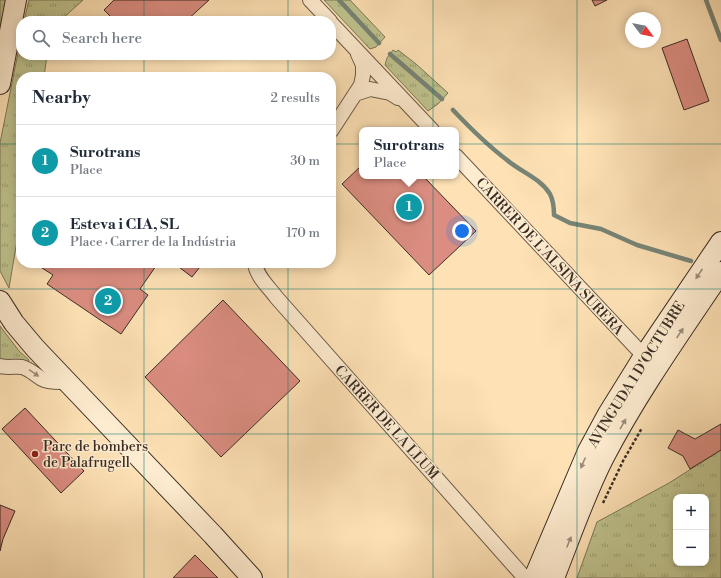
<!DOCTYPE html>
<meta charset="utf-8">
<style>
:root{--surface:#fff;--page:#f2f2f3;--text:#1f2937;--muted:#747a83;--line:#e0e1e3;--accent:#8f2418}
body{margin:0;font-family:"Libre Bodoni",serif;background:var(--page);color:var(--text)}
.controls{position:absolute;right:12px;bottom:12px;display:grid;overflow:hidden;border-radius:8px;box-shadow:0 2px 10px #0003}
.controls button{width:36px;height:36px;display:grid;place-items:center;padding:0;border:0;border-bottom:1px solid var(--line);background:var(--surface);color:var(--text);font:20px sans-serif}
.compass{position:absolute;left:625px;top:12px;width:36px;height:36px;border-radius:50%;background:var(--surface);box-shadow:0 2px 10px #0003;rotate:122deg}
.you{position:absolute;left:462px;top:231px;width:14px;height:14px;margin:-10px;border:3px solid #fff;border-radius:50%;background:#1a73e8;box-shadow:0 0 0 6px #1a73e833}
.badge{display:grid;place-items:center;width:26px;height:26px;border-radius:50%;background:var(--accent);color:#fff;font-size:13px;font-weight:700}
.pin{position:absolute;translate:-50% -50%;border:2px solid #fff;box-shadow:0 1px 4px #0006}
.popup{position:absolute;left:359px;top:127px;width:100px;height:52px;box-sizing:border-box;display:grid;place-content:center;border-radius:8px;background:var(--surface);filter:drop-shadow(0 1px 3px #0005);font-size:13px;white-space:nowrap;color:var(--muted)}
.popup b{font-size:15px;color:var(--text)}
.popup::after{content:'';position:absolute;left:50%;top:100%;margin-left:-8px;border:8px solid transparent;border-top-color:var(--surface)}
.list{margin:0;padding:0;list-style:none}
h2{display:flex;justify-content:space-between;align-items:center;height:52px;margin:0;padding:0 16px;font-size:17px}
h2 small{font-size:13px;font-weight:400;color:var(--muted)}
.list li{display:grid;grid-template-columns:26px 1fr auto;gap:12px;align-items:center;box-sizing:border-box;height:72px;padding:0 16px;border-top:1px solid var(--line)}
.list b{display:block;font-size:15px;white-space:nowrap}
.list p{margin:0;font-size:13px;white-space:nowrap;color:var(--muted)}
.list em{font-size:13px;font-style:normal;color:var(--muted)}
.icon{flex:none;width:22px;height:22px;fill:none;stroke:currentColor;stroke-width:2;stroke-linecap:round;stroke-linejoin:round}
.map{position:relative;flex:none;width:721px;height:578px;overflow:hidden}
.search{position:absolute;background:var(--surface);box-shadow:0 2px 10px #0003;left:16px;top:16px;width:320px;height:44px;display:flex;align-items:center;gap:10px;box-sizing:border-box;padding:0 14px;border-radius:16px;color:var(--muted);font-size:15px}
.panel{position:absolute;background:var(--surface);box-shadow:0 2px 10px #0003;left:16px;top:72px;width:320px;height:196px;border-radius:16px}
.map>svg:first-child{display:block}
.grass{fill:url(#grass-tufts);stroke:#7c785a;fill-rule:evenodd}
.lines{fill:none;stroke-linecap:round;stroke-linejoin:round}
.stream{stroke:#778476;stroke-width:4.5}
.building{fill:#db8d81;stroke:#3a2d25}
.street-casing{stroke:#6b5a49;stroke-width:16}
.secondary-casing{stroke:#3a2d25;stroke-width:22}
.path{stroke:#3a2d25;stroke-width:2.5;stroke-dasharray:3 2;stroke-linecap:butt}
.street{stroke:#feecd0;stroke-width:14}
.secondary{stroke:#feecd0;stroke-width:20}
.oneway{fill:#9c8c7a}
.grid{fill:none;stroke:#0f766e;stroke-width:1;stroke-opacity:0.55}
.poi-dot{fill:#8f2418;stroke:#feecd0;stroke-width:1.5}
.labels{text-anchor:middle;stroke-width:3;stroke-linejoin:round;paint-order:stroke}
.street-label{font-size:14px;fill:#3a2d25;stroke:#feecd0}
.poi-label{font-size:14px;fill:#3a2d25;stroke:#feecd0;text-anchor:start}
</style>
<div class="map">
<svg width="721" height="578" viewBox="0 0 721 578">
<defs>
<pattern id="grass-tufts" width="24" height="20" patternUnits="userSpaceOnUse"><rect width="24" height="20" fill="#bfc38e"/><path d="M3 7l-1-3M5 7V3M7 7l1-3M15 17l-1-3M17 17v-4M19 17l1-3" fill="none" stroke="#9c9f74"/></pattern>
</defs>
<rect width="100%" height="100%" fill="#fee2b6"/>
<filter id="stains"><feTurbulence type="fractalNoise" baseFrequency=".005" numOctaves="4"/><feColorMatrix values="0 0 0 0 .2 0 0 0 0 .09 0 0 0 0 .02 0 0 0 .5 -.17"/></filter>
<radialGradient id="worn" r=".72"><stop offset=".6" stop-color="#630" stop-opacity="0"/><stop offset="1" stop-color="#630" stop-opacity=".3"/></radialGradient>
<!-- grass -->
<path class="grass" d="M0 0H6L0 29Z
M29 0H83L60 21H24Z
M324 0H350L385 37 376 47 370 49Z
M21 38V55H47L44 77H21V217L9 288 0 271V143Z
M393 50 396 52 398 50 416 64 448 93 438 104 428 111 385 65 387 58Z
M0 326 19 351 29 360 27 364 0 362Z
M721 450V578H577L597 522 669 483ZM676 497H706V563H676Z"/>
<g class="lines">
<!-- stream -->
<path class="stream" d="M339 0 379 43
M706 0 721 40
M390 54 442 99
M453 110C470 128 487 145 507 160 521 172 540 178 550 194 553 200 554 208 554 215L570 223 601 229 637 245 691 261"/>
</g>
<!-- building -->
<path class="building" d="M114 0H209L186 21H115L104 10Z
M592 0H607L595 6Z
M687 39 709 101 684 110 662 48Z
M362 165V176H423L476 231 429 275 342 184Z
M41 263H158L140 289 148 295 121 334 47 284 53 275 39 266Z
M176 263H203L192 277 175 264Z
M223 300 300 381 221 457 145 377Z
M25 408 84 471 61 493 2 429Z
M721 424V450L690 469 683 456 668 448 678 430 695 439Z
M0 505 15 511 3 539 0 551Z
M195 555 218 578H173Z"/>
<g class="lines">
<defs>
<path id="street" d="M310 0 330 21
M331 23 432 130
M355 94 370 89 390 93 398 98
M331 131 361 85 363 75V65L358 54
M456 156 644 356
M255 263C256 276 269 287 276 297L525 578
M0 366C8 368 15 366 22 367 30 369 35 375 42 379 49 383 59 382 67 382"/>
<path id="secondary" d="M0 84 16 0
M0 301 14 323 35 348 213 535 252 578
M534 578 588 451 608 414 644 356 721 242
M554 578C570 538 584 496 604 457 638 392 680 333 721 272"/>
</defs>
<!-- street casing -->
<use href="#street" class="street-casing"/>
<!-- secondary casing -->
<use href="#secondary" class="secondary-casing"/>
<!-- path -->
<path class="path" d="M603 503 623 461 642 428"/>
<!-- street -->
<use href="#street" class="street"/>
<!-- secondary -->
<use href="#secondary" class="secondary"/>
</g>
<!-- one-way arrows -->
<defs><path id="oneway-solid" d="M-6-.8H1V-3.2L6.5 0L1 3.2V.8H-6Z"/></defs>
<g class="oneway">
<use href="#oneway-solid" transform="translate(699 274) rotate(124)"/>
<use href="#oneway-solid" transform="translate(680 333) rotate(-56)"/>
<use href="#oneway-solid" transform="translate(34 373) rotate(34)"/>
<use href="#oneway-solid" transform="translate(623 424) rotate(-60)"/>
<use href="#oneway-solid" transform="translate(583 463) rotate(114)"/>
<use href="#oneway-solid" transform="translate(569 542) rotate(-68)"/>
</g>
<!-- grid -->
<path class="grid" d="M144 0V21M288 0V21M433 0V578M577 0V578M144 55V77M288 55V77M0 144H21M331 144H721M144 263V578M288 263V578M0 289H721M0 434H721"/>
<!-- markers -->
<circle class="poi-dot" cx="35" cy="454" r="4"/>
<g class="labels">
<!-- street labels -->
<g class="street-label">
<text transform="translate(550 256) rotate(47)" y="5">CARRER DE L'ALSINA SURERA</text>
<text transform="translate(636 374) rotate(-58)" y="5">AVINGUDA 1 D'OCTUBRE</text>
<text transform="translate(387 422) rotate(48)" y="5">CARRER DE LA LLUM</text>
</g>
<!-- poi labels -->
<g class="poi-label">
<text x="43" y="451">Parc de bombers<tspan x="43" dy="16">de Palafrugell</tspan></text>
</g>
</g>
<rect width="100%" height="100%" filter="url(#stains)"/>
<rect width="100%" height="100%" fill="url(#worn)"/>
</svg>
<div class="controls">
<button>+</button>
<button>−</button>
</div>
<svg class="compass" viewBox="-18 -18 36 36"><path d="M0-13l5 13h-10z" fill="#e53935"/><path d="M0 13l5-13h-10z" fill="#747a83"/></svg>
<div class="you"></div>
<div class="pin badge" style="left:409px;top:207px;background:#0f9aa8">1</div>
<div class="popup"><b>Surotrans</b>Place</div>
<div class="pin badge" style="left:108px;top:301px;background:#0f9aa8">2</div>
<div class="search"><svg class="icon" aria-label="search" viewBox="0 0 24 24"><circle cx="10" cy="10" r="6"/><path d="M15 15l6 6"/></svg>Search here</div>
<section class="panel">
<h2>Nearby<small>2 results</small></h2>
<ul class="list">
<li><span class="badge" style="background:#0f9aa8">1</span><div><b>Surotrans</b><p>Place</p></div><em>30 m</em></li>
<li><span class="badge" style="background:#0f9aa8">2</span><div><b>Esteva i CIA, SL</b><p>Place · Carrer de la Indústria</p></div><em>170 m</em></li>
</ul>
</section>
</div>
